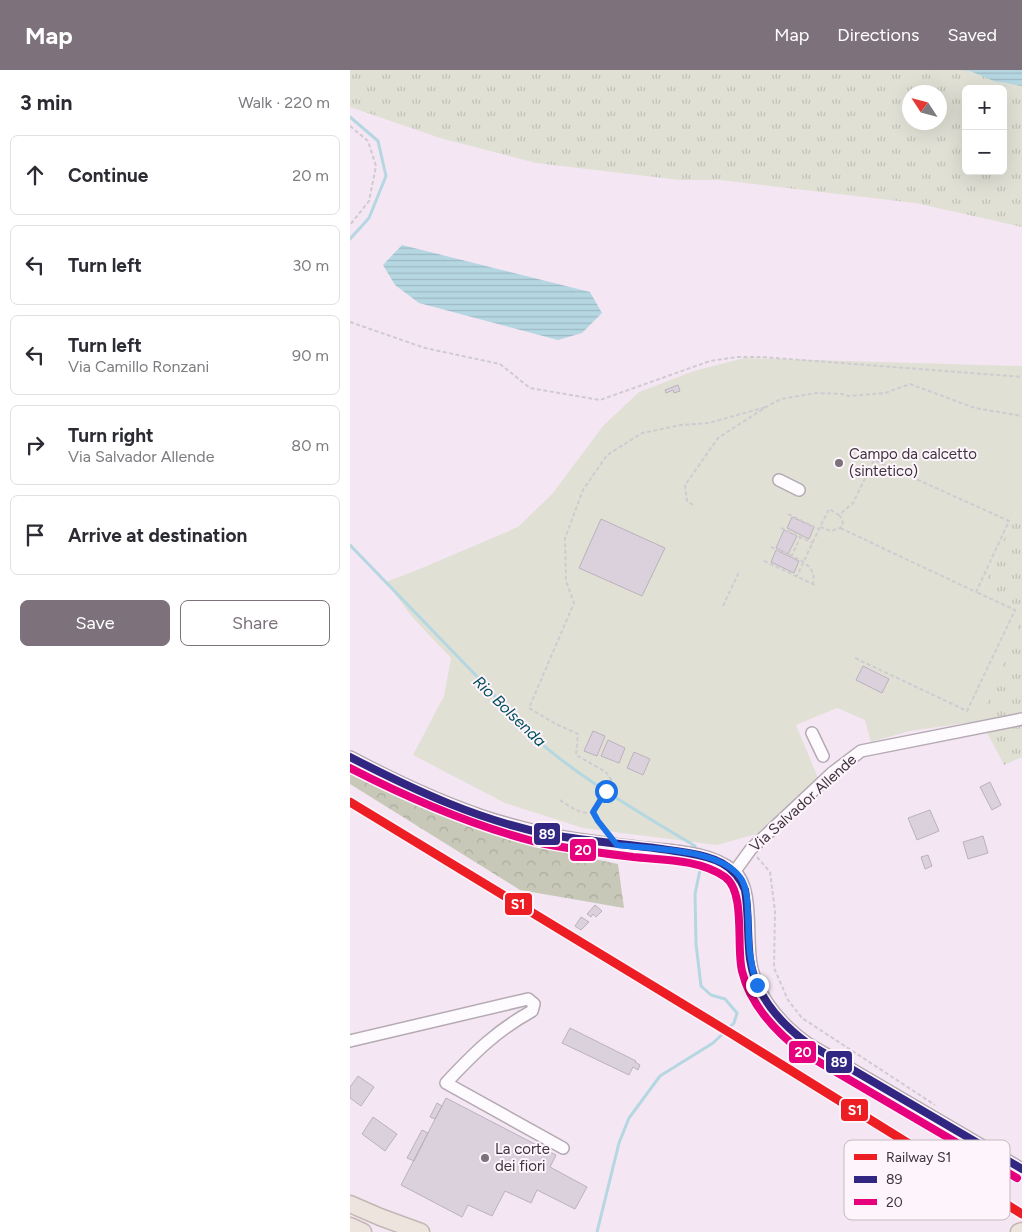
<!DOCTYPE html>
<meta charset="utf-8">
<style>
:root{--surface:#fff;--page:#f2f2f3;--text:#2b2b33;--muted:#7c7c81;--line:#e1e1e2;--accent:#7d727c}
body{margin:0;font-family:Figtree,sans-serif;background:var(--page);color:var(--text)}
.controls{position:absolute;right:15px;top:15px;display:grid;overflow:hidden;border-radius:8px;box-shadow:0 5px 20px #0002}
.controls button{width:45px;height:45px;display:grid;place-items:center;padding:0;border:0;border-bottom:1px solid var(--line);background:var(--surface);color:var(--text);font:25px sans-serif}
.compass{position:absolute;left:552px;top:15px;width:45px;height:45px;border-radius:50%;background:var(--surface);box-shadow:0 5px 20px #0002;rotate:306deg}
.stop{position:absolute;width:15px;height:15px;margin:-11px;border:4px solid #1a73e8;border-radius:50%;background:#fff}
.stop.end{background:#1a73e8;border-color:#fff;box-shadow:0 1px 5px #0008}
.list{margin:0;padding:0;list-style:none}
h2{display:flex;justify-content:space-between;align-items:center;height:65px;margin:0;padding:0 20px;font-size:21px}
h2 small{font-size:16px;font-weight:400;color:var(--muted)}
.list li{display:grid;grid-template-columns:32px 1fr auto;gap:15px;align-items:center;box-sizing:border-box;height:80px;margin:0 10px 10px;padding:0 10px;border:1px solid var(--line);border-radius:8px}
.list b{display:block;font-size:19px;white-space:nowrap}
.list p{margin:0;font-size:16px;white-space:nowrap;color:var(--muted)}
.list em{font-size:16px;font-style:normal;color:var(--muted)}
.actions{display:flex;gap:10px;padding:15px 20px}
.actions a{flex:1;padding:11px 0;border:1px solid var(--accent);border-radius:8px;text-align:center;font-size:18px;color:var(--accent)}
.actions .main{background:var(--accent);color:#fff}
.icon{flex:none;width:28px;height:28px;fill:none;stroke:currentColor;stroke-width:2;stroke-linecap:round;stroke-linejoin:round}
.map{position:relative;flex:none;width:672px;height:1162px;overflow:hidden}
header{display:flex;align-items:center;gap:30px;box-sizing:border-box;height:70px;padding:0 25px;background:var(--accent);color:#fff}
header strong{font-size:24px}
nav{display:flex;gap:28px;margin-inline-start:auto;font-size:18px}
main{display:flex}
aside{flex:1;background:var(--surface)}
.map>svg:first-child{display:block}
.grass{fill:url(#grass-tufts);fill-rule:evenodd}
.forest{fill:url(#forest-crowns)}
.pitch{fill:#e0e0d5}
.water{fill:url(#water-rules)}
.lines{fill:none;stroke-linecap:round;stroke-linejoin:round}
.stream{stroke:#b5d7e2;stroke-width:3}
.building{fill:#dbd1dc;stroke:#bab2bb}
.minor-casing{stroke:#b5aab4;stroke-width:14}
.highway-casing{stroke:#c4b6b3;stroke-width:19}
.path{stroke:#d0cbd0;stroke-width:2;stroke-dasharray:4 2.5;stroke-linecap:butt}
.minor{stroke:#fdfbfd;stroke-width:11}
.highway{stroke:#ede4de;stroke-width:16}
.bus-1-casing{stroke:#fef4fc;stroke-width:11}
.bus-2-casing{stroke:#fef4fc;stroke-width:11}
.bus-1{stroke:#312783;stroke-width:8}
.bus-2{stroke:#e6007e;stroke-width:8}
.rail-1-casing{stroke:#fef4fc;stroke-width:12}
.rail-1{stroke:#ed1d24;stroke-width:9}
.route{stroke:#1a73e8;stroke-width:6}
.poi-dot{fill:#7d727c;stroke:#fef4fc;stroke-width:2}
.labels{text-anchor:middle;stroke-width:4;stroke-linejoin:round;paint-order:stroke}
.poi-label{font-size:15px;fill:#3d333c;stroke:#fef4fc;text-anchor:start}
.street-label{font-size:15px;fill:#3d333c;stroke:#fef4fc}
.water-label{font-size:16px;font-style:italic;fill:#00515d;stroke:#fef4fc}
.key{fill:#fef4fc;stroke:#c4bac2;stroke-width:1}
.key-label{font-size:14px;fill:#3d333c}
.line-badge{stroke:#fef4fc;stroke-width:2}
.badge-label{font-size:14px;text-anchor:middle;font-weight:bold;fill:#fff}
</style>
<header>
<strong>Map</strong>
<nav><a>Map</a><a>Directions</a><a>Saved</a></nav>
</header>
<main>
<aside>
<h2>3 min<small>Walk · 220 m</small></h2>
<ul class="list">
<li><svg class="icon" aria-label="ahead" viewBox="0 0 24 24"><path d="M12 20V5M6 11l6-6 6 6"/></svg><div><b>Continue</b></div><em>20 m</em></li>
<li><svg class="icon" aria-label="left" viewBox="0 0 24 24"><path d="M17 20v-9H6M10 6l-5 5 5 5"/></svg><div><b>Turn left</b></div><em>30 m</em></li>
<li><svg class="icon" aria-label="left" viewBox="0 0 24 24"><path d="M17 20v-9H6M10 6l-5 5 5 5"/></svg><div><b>Turn left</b><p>Via Camillo Ronzani</p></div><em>90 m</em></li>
<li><svg class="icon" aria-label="right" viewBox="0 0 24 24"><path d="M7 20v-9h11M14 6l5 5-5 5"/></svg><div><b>Turn right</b><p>Via Salvador Allende</p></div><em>80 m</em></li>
<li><svg class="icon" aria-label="arrive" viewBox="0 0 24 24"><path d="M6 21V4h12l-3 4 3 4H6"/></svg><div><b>Arrive at destination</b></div></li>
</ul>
<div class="actions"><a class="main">Save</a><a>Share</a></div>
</aside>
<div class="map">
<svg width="672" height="1162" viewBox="0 0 672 1162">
<defs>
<pattern id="grass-tufts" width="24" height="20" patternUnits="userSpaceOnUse" patternTransform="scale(1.25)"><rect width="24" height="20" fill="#e0e0d5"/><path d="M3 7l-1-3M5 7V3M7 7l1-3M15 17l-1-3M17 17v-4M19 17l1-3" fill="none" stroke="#c1c1b8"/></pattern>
<pattern id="forest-crowns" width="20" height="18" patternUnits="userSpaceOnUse" patternTransform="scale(1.25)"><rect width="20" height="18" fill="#c7c8b8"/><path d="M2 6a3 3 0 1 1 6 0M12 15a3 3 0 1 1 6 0" fill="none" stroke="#acac9f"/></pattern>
<pattern id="water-rules" width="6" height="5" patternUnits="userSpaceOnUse" patternTransform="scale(1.25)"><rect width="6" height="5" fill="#b5d7e2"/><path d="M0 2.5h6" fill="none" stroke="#9db9c3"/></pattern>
</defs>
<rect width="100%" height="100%" fill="#f4e7f3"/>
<!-- grass -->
<path class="grass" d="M0 0H672V157L565 133 370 110H330L186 93 90 68 0 37ZM616 19H653V101H616ZM560 22H590V52H560Z
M672 428V539L632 519Z
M672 547V687L654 695 641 670 629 651Z"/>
<!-- forest -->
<path class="forest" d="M0 703 97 746 192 778 268 794 274 838 170 820 0 714Z"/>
<!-- pitch -->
<path class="pitch" d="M394 288 672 296V428L632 519 672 539V547L629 651 560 661 521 672 515 650 487 638 446 655 468 708 406 764 367 775 233 758 155 733 63 685 94 626 101 588 63 548 36 512 72 498 168 457 203 423 253 356 289 322 344 301Z"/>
<!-- water -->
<path class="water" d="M608 0H672V16L645 11 672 23 620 1Z
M52 175 240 222 252 243 232 263 208 270 69 233 45 215 33 195Z"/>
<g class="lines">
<!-- stream -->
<path class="stream" d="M0 47 28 71 36 106 19 148 0 169
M0 475 141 621C148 630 155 640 163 648 214 699 283 739 345 776
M247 1162 269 1073 279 1048 310 1006 363 973 384 953 387 943 375 929 361 925 351 916 346 874 345 824 351 795"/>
</g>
<!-- building -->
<path class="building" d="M328 315 330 321 324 323 323 320 316 323 315 320Z
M442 447 464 457 459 469 437 458Z
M251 449 315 478 292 526 229 498Z
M434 460 447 466 438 484 426 478Z
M426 480 449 491 444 503 421 492Z
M513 596 539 609 532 623 506 610Z
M243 661 255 666 247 686 234 681Z
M258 670 275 678 269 693 251 686Z
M284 682 300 689 293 705 277 698Z
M640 712 651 735 642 740 630 717Z
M580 740 589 761 567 770 558 748Z
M633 766 638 783 618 789 613 772Z
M578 785 582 796 575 799 571 787Z
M245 835 252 841 246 847 243 844 241 847 237 844Z
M231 847 239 852 231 860 225 856Z
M220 958 286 991 285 992 290 995 288 1000 283 997 279 1005 212 973Z
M8 1006 24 1017 11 1036 0 1028V1017Z
M96 1028 206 1085 200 1097 237 1117 225 1139 187 1120 181 1133 155 1121 142 1146 118 1135 112 1147 51 1115Z
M87 1033 92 1036 85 1049 80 1047Z
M23 1047 47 1064 35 1081 12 1064Z
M72 1060 78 1063 64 1091 57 1088Z"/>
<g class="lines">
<defs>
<path id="minor" d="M429 410 449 420
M462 663 473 686
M0 687C40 708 81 728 124 743 144 751 168 756 189 762 221 769 254 773 286 777 318 781 358 780 384 801 405 818 395 873 402 899 410 931 431 954 457 973L672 1099
M385 801 401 779 482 703 511 681 672 649
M0 971 178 929 184 934 182 941C147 960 123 984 96 1013L213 1078"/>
<path id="highway" d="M0 1134 30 1147 71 1162
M0 1156 13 1162
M669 1162 672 1161"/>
</defs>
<!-- minor casing -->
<use href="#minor" class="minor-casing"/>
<!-- highway casing -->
<use href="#highway" class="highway-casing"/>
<!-- path -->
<path class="path" d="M0 56 18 71 26 96 19 131 0 155
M0 252 75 278 150 294 180 318 250 330 360 291 387 287H412L672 307
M343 435 337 431 335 415 368 368 416 337 431 329 466 323 492 324 499 326 535 323 560 314 625 338 672 346
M438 444 469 459 447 506
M489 445 492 449 493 455 490 458 481 461 470 457 479 439 489 445 503 433 524 390 659 451 626 522 490 458
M431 458 463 473
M421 477C435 484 469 492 463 513
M441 487 450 468
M414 491 465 515
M373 536 389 502
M505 588 617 641 665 540 626 522
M210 730C221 737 230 745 243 742
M257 763 248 751 243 742 256 721 264 714 256 702 226 685 228 664 204 653 179 638 224 533 216 511 215 468 233 420 257 385 292 363 331 355 359 353 416 337
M407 787 420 802 425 841 424 898 438 930 452 948 585 1035"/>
<!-- minor -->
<use href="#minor" class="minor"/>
<!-- highway -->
<use href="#highway" class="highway"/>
<defs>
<path id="bus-1" d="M0 687C64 720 130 751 202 765 247 773 293 775 338 783 363 787 385 794 395 820 399 843 397 866 400 889 405 925 429 952 457 973L672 1099"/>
<path id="bus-2" d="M0 698C60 729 121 755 186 772 218 779 251 783 283 787 313 790 349 789 375 807 396 822 386 877 392 901 400 935 425 961 452 982L667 1108"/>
</defs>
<!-- bus-1 casing -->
<use href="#bus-1" class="bus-1-casing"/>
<!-- bus-2 casing -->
<use href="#bus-2" class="bus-2-casing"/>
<!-- bus-1 -->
<use href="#bus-1" class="bus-1"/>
<!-- bus-2 -->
<use href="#bus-2" class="bus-2"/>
<defs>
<path id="rail-1" d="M0 732 382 964 672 1144"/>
</defs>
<!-- rail-1 casing -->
<use href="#rail-1" class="rail-1-casing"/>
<!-- rail-1 -->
<use href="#rail-1" class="rail-1"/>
</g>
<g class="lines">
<!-- route -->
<path class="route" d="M256 721 243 742 248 751 267 775C300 779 368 778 390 807 395 813 396 821 397 828 400 860 396 882 407 915"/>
</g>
<!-- markers -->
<g class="poi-dot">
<circle cx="489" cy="393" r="5"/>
<circle cx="135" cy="1088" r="5"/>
</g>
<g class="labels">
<!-- poi labels -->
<g class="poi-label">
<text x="499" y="389">Campo da calcetto<tspan x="499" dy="17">(sintetico)</tspan></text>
<text x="145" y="1084">La corte<tspan x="145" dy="17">dei fiori</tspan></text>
</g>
<!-- street labels -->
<g class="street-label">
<text transform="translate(453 733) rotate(-42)" y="5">Via Salvador Allende</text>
</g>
<!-- water labels -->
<g class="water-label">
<text transform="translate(160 641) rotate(44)" y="6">Rio Bolsenda</text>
</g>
</g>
<!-- legend -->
<rect x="494" y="1070" width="166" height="80" rx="8" class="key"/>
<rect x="504" y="1084" width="23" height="6" fill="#ed1d24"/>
<rect x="504" y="1106" width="23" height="7" fill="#312783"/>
<rect x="504" y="1129" width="23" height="6" fill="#e6007e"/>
<g class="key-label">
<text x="536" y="1092">Railway S1</text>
<text x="536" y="1114">89</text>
<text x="536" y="1137">20</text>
</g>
<g class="line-badge">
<rect x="183" y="752" width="28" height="24" rx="5" fill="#312783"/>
<rect x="219" y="768" width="28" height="24" rx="5" fill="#e6007e"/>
<rect x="154" y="822" width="29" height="24" rx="5" fill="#ed1d24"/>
<rect x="438" y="970" width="29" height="24" rx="5" fill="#e6007e"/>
<rect x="475" y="980" width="28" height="24" rx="5" fill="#312783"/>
<rect x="490" y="1028" width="29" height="24" rx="5" fill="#ed1d24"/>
</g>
<g class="badge-label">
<text x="197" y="769">89</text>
<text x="233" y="785">20</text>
<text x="168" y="839">S1</text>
<text x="453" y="987">20</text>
<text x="489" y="997">89</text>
<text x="505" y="1045">S1</text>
</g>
</svg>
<div class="controls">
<button>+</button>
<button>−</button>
</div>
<svg class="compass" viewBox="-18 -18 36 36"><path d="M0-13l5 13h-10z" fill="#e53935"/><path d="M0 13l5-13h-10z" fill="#7c7c81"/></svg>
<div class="stop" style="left:256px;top:721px"></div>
<div class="stop end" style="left:407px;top:915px"></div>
</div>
</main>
